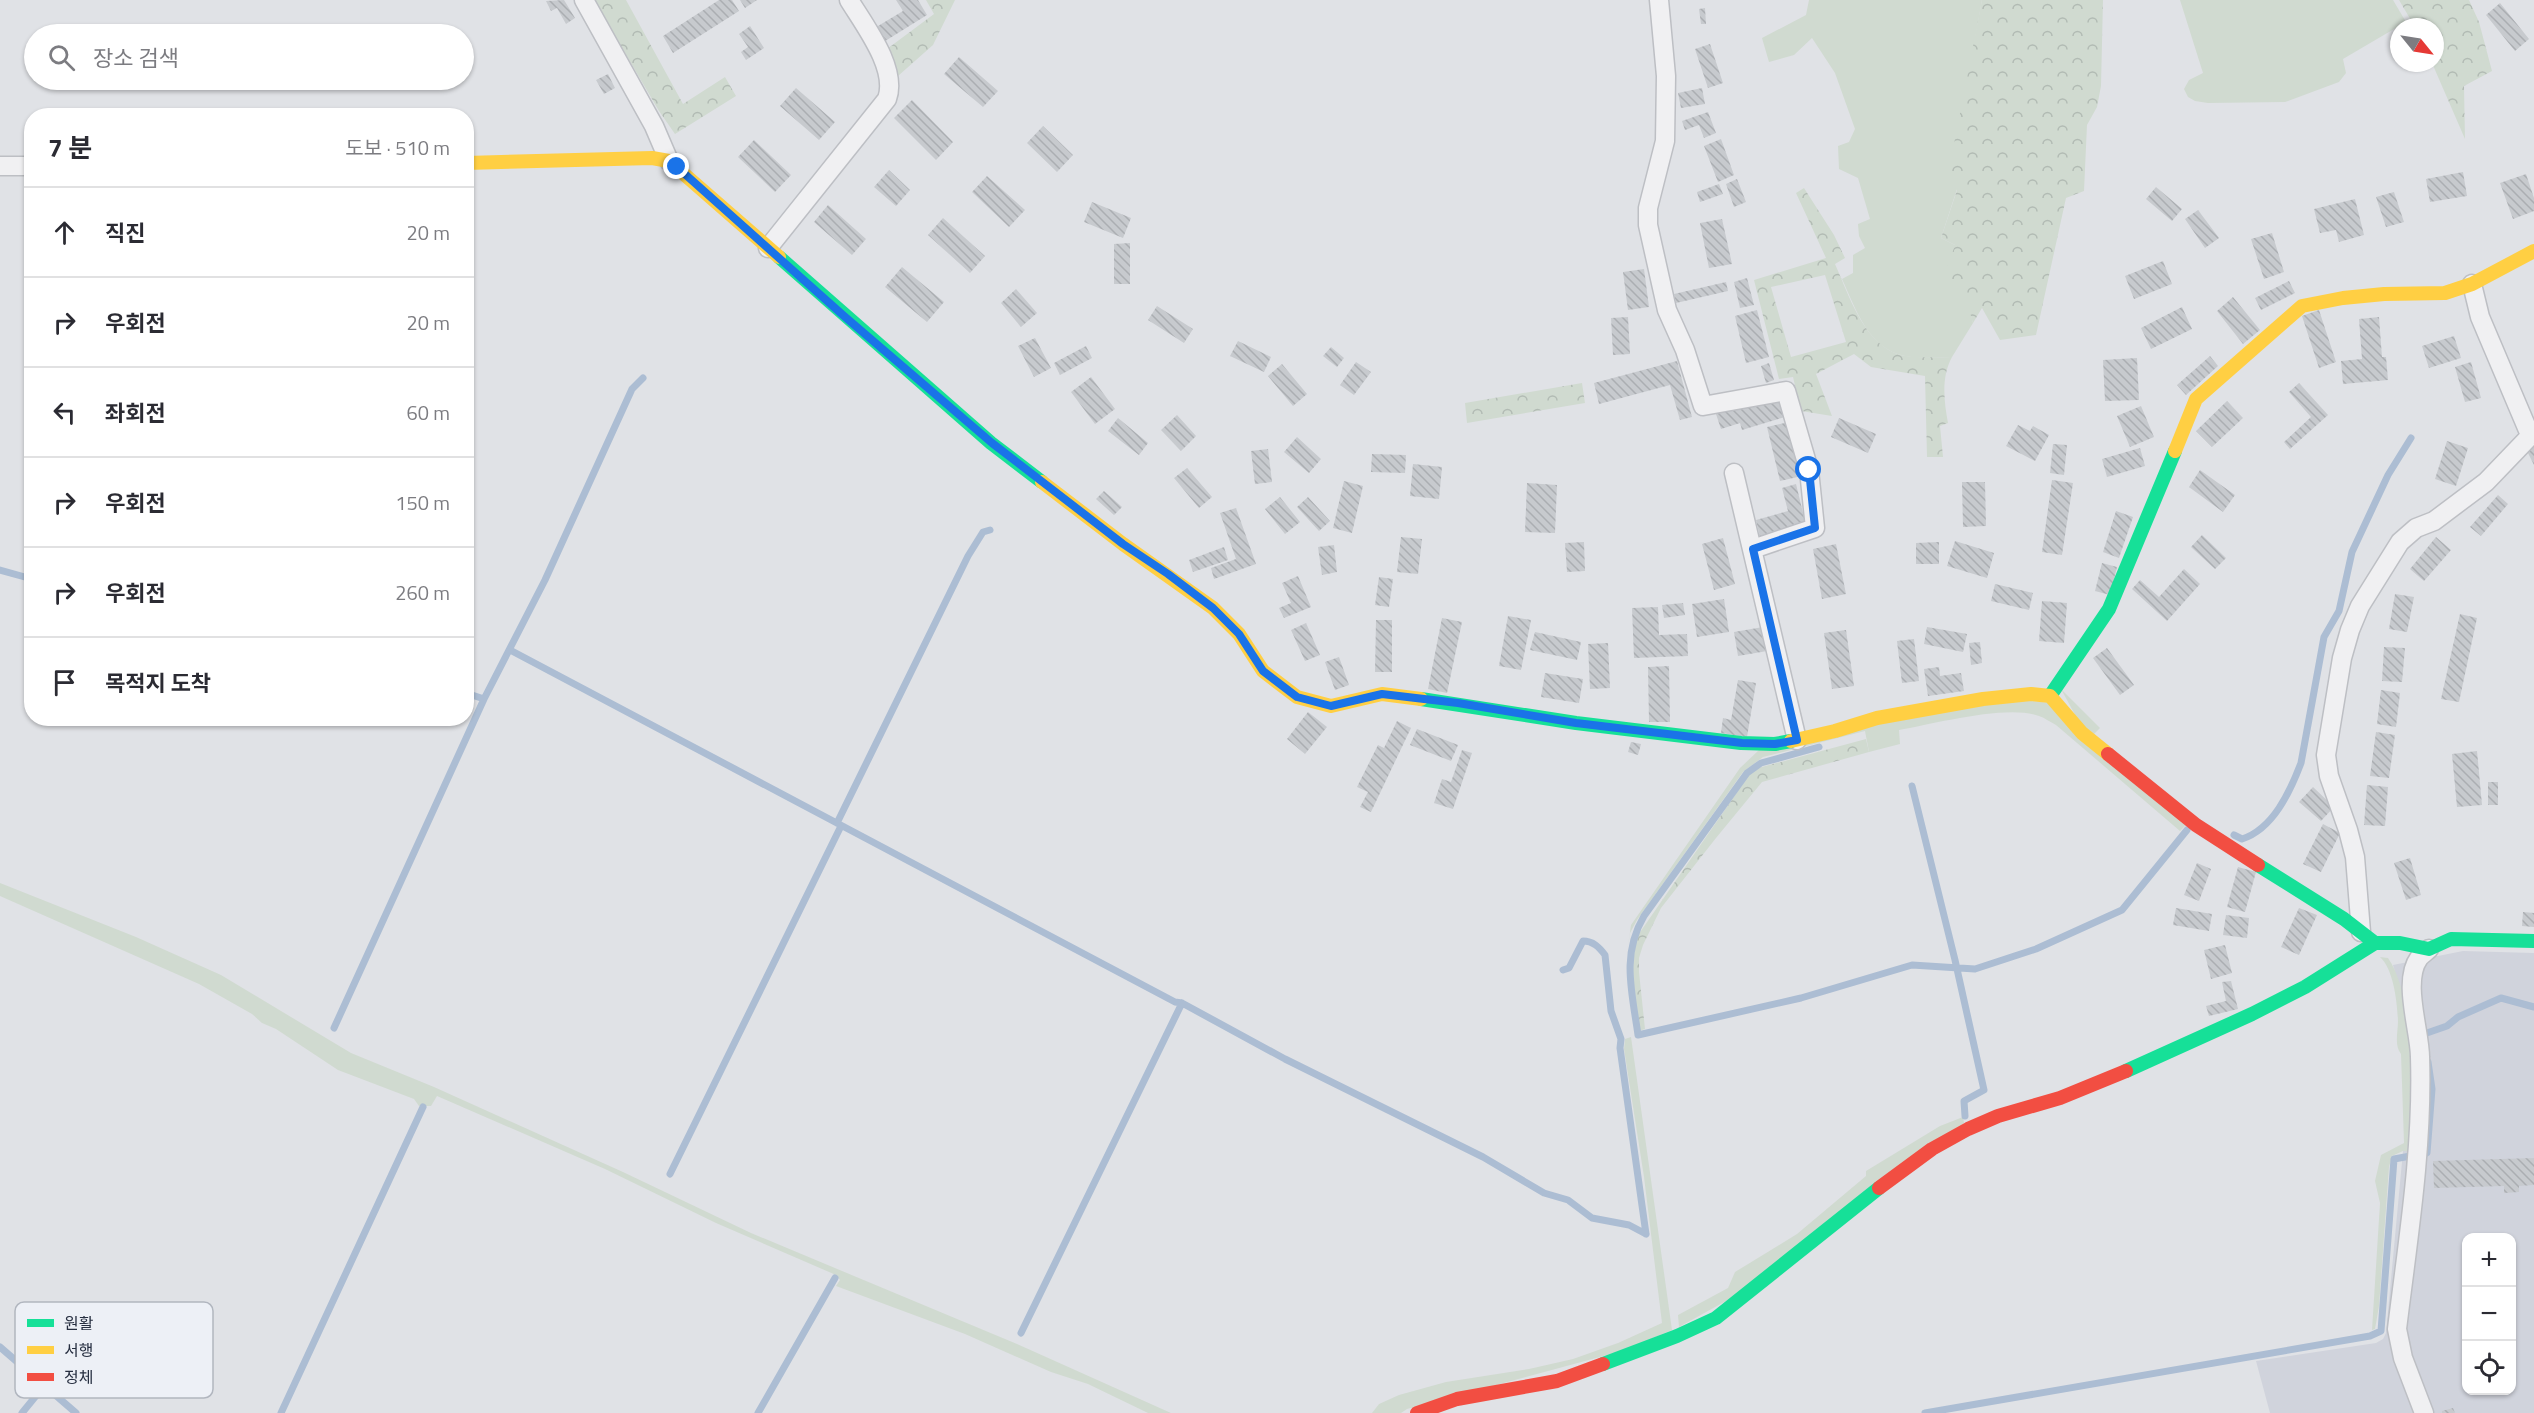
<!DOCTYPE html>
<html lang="ko">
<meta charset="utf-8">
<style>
:root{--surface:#fff;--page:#f2f2f3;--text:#2b2b33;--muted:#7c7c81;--line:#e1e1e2}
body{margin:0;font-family:"Titillium Web","Noto Sans KR",sans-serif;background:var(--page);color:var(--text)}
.controls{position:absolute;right:18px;bottom:18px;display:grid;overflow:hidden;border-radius:12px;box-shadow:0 2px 4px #0004}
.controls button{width:54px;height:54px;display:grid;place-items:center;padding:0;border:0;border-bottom:2px solid var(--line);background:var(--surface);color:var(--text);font:30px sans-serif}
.compass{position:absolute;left:2390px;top:18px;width:54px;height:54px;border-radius:50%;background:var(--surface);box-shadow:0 2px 4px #0004;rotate:120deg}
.stop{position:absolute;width:18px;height:18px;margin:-14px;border:4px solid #1a73e8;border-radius:50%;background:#fff}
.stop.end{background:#1a73e8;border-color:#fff;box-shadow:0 2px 6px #0008}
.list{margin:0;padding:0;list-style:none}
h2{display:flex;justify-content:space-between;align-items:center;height:78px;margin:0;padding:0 24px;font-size:26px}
h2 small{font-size:20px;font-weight:400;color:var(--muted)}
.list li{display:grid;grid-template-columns:39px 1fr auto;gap:18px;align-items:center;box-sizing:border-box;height:90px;padding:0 24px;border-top:2px solid var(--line)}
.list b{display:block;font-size:22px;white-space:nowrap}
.list em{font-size:20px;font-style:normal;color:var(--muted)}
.icon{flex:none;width:33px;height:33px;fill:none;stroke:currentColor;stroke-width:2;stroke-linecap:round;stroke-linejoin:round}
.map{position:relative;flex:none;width:2534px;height:1413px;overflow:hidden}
.search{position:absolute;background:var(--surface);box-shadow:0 2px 4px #0004;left:24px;top:24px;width:450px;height:66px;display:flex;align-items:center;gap:15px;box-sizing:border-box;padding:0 21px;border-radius:33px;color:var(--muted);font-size:22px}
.panel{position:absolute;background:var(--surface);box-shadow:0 2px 4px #0004;left:24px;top:108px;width:450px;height:618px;border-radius:24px}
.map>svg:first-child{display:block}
.built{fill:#d0d3dc;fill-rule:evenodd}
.grass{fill:#d0dad0}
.forest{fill:url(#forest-crowns);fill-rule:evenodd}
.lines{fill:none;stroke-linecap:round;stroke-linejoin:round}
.stream{stroke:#acbdd3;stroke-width:7}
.building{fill:url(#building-back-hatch)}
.street-casing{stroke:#bdbfc4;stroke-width:21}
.street{stroke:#f0f0f2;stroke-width:18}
.fast{stroke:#16e098;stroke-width:14}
.slow{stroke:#ffcf43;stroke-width:14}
.jam{stroke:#f24e42;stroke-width:14}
.route{stroke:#1a73e8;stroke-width:8}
.key{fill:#edf0f6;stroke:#b1b6bf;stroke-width:1.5}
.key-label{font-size:16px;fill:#262e40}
</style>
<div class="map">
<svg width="2534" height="1413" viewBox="0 0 2534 1413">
<defs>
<pattern id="forest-crowns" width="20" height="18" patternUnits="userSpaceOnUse" patternTransform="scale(1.5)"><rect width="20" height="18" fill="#d0dad0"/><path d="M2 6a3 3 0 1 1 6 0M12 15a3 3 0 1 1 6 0" fill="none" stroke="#b2bbb4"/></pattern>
<pattern id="building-back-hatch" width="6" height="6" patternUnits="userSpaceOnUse" patternTransform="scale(1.5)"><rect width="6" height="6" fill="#c7cace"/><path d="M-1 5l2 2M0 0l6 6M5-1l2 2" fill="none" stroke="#abaeb2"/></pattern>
</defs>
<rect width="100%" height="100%" fill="#e0e2e6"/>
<!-- built -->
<path class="built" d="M2463 951 2534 953V1413H2270L2256 1361 2376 1343 2383 1339 2386 1333 2403 1151H2409L2406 1010 2393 965ZM2466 1238H2512V1390H2466Z"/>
<!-- grass -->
<path class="grass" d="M1809 0H1982L1967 84 1957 189 1941 238 1955 245 1973 323 1952 357C1937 357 1920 359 1905 356 1868 349 1856 309 1842 279L1853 273V255L1865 248 1859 236 1858 224 1870 219 1858 178 1839 169 1838 146 1849 142 1855 129 1835 73 1812 38 1794 55 1769 62 1762 38 1806 15Z
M2180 0H2393L2406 22 2343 59 2346 73 2339 82 2285 102 2208 103 2195 101 2188 97 2184 89 2189 80 2203 73Z
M2061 689 2100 728 2094 734 2079 722Z
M2022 700 2050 703 2060 718 2081 736 2188 823 2180 831 2056 725C2050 722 2045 718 2039 716 2008 704 1933 724 1899 730L1900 744 1869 752 1865 731 1763 757 1743 772 1637 920 1630 933 1627 953 1631 925 1740 768 1759 750 1798 744 1863 725 1914 714Z
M0 883 136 937 221 975 351 1053 434 1087 623 1172 751 1233 1017 1344 1171 1413H1148L1088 1384 1051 1372 965 1334 836 1286 840 1280 836 1275 716 1223 605 1169 437 1096 431 1106H419L414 1099 338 1070 276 1029 262 1023 252 1014 199 984 0 896Z
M2380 957 2388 958C2416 998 2413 1102 2410 1151H2403L2392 1156 2389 1167 2379 1306 2375 1329 2372 1330 2380 1203 2375 1181 2381 1155 2404 1143 2401 1054C2394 1045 2398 1032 2398 1021 2397 1002 2394 970 2380 957Z
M1631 1037 1672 1330 1622 1351 1407 1409 1401 1413H1372L1379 1404 1399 1395 1446 1382 1529 1369 1573 1359 1618 1343 1662 1323 1644 1177 1624 1049 1625 1039Z
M1963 1117 1964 1123 1735 1296 1679 1327 1678 1315 1728 1288 1735 1272 1797 1234 1866 1176V1171L1940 1126Z"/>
<!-- forest -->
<path class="forest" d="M594 0H626L683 104 725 77 736 96 675 134 659 111Z
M926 0H955L933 45 898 76 887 49 934 14Z
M1982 0H2103L2101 86 2097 107 2087 125 2084 191 2066 198 2036 335 2000 340 1982 308 1973 323 1964 292 1942 283 1955 245 1941 238 1957 190 1947 180Z
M2399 0H2469L2479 22 2492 71 2464 86 2465 139 2432 63H2435V27H2415Z
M1804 188 1834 235 1845 258 1835 264C1850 297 1865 349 1906 356 1921 358 1937 357 1952 357 1941 377 1944 401 1948 423L1940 426 1943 457H1927L1925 376 1871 367 1854 354 1816 374 1832 416 1801 411 1793 377 1779 379 1754 280 1826 258 1796 193ZM1825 275 1846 342 1791 357 1771 287Z
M1582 383 1585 403 1467 423 1465 403Z
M1866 739 1869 752 1762 782 1716 838 1661 908 1643 945 1639 958V972L1645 1029 1639 1031C1636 1001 1629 968 1636 938L1749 775 1758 768Z"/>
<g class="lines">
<!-- stream -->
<path class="stream" d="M0 570 32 579
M510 650C731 769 954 883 1175 1002L1182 1003 1285 1059 1483 1157 1544 1193 1568 1200 1592 1218 1629 1225 1646 1234
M466 693 484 699
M1819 747 1761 763 1747 773 1644 916C1621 955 1632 992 1638 1035L1801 998 1912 965 1975 969 2036 949 2122 910 2187 830
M1912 786 1955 960 1984 1090 1964 1101 1965 1116
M837 823 968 556 983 532 990 530
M2234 835 2242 839C2273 829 2290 792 2301 763L2324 637 2339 611 2352 552 2388 475 2411 438
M1563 970 1569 968 1583 941C1593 941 1599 947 1605 955L1611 1011 1621 1039 1620 1048 1646 1234
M334 1028 484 699 545 580 632 389 643 378
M2424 1040V1034L2447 1026 2458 1017 2501 998 2534 1007
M670 1174 841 826
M1021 1333 1182 1003
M0 1347 76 1413
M22 1413 44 1386
M281 1413 423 1107
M758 1413 835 1278
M1925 1413 2370 1336 2381 1331 2394 1159 2427 1153 2432 1089 2428 1062"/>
</g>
<!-- building -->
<path class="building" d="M564 0 575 18 566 24 557 8 551 11 546 1Z
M719 0H732L739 11 673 53 663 36Z
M740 0H757L745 8Z
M896 0H918L927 15 882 43 873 29 903 11Z
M2500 3 2529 39 2515 51 2486 15Z
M1705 8 1706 24H1701L1699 9Z
M750 26 764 48 746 60 741 52 748 47 739 34Z
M1710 44 1723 83 1708 88 1695 49Z
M959 57 998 91 983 107 944 74Z
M608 74 615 88 604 94 596 80Z
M796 88 835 122 819 140 780 106Z
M1702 88 1705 104 1681 108 1678 93Z
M912 100 953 142 936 160 894 118Z
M1708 112 1716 133 1704 138 1699 125 1685 130 1682 121Z
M1043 126 1073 155 1057 172 1027 143Z
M1721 139 1734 175 1718 182 1704 146Z
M754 140 791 175 775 192 738 157Z
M889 170 910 190 896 206 874 187Z
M2463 172 2467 196 2430 202 2426 179Z
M2526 174 2534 198V211L2513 219 2500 183Z
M987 176 1025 210 1009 227 972 192Z
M1737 179 1746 202 1734 207 1726 184Z
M1719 184 1723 194 1700 202 1697 192Z
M2156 187 2182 209 2172 221 2146 199Z
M2394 192 2404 222 2386 227 2376 197Z
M2355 199 2364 235 2339 242 2336 230 2320 233 2314 209Z
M1092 202 1131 218 1123 238 1084 222Z
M828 205 866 239 852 255 814 222Z
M2198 210 2219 238 2205 248 2185 219Z
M943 218 985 256 970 273 928 235Z
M1722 219 1732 264 1709 268 1700 223Z
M2272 233 2284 272 2264 279 2251 239Z
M1130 243V284H1114V244Z
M2163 261 2172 284 2134 299 2125 276Z
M902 267 944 302 927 322 885 287Z
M1644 269 1649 307 1628 310 1623 272Z
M1747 278 1754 305 1740 308 1734 282Z
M2289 281 2295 293 2261 310 2255 298Z
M1726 282 1728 291 1676 303 1674 294Z
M1016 289 1037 313 1021 327 1001 303Z
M2233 297 2260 330 2243 344 2217 311Z
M1157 306 1193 329 1184 343 1148 320Z
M2182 307 2192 329 2151 349 2141 328Z
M1757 310 1769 357 1746 363 1735 316Z
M2319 310 2336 362 2319 368 2302 316Z
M1628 317 1630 354 1613 355 1611 318Z
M2379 317 2382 357H2386L2388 380 2343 384 2341 361 2362 359 2359 319Z
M2454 336 2461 358 2429 368 2422 346Z
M1035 338 1051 368 1034 377 1018 346Z
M1238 341 1271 357 1264 372 1230 356Z
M1086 346 1092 358 1060 375 1054 363Z
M1331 347 1344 358 1337 367 1323 356Z
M2210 356 2218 366 2186 395 2177 385Z
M2137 358 2139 400 2105 401 2103 360Z
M1677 361 1692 417 1680 420 1670 385 1599 404 1594 383Z
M1356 362 1371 372 1354 395 1340 385Z
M2471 362 2481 398 2465 402 2455 367Z
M1769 363 1774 380 1766 383 1761 366Z
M1282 364 1307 394 1293 406 1268 376Z
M1091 377 1115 409 1095 424 1071 392Z
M2299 383 2328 415 2290 449 2284 442 2311 417 2289 392Z
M1779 398 1785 417 1742 430 1740 423 1721 429 1715 411 1740 403 1741 409Z
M2227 401 2243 418 2212 447 2196 431Z
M2141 406 2154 437 2130 447 2117 416Z
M1177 415 1196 436 1181 451 1161 430Z
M1118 418 1148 443 1139 455 1108 431Z
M1839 418 1876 434 1868 453 1831 437Z
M1789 422 1802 476 1780 481 1767 427Z
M2018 425 2030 431 2033 426 2049 435 2035 461 2006 446Z
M1297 437 1321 459 1309 473 1284 452Z
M2447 441 2468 448 2456 486 2435 479Z
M2053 444 2067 445 2064 475 2050 473Z
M2534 445V465L2526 449Z
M2140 448 2145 466 2107 477 2102 459Z
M1268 449 1272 482 1255 484 1251 451Z
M1372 454 1406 455 1405 473 1371 472Z
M1413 464 1442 467 1439 499 1410 496Z
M1187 468 1212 497 1199 508 1174 478Z
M2200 470 2235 495 2223 512 2189 487Z
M2052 480 2073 483 2062 555 2042 552Z
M1344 481 1363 486 1352 533 1333 528Z
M1962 482H1985L1986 526 1963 527Z
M1527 483 1557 485 1555 533 1525 532Z
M1796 484 1806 525 1760 537 1756 520 1788 511 1782 488Z
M1104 491 1122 507 1114 515 1096 499Z
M2498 495 2508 504 2481 536 2470 527Z
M1280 497 1300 522 1285 534 1265 509Z
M1308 497 1330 521 1319 531 1297 507Z
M1236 508 1256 564 1214 579 1211 568 1236 559 1220 513Z
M2116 511 2133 517 2119 558 2103 552Z
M2202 535 2226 558 2215 569 2191 547Z
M1401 537 1422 539 1418 574 1397 572Z
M2436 537 2451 550 2424 581 2410 569Z
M1723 538 1735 584 1714 590 1702 544Z
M1955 541 1994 553 1987 578 1947 566Z
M1584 542 1585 571 1567 572 1565 543Z
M1939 542V564H1916V543Z
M1836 544 1846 594 1822 599 1813 549Z
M1334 545 1337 572 1322 575 1318 547Z
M1224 547 1228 560 1193 572 1189 560Z
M2102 563 2117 567 2110 595 2095 591Z
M2184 569 2200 584 2167 621 2132 589 2140 580 2159 597Z
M1298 576 1311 607 1284 618 1279 608 1291 603 1282 583Z
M1379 577 1393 579 1389 607 1375 605Z
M1995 584 2033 593 2029 610 1991 601Z
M2395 594 2414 597 2407 632 2389 629Z
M1724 599 1729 632 1697 637 1692 604Z
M2042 601 2067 603 2064 643 2039 641Z
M1683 603 1685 615 1664 618 1662 605Z
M1658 607 1659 635 1687 634 1688 656 1634 658 1632 608Z
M2460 614 2477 618 2459 702 2441 699Z
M1508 616 1531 620 1521 670 1499 666Z
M1442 618 1462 622 1447 693 1428 689Z
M1376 620H1392V672H1375Z
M1306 623 1320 655 1305 661 1291 630Z
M1763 627 1767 651 1738 656 1734 632Z
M1927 627 1967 634 1963 652 1924 644Z
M1846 630 1854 686 1832 689 1824 633Z
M1535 632 1581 642 1577 660 1530 650Z
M1914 639 1919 681 1902 683 1897 641Z
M1980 642 1982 663 1971 665 1969 643Z
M1608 643 1610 688 1590 689 1588 644Z
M2384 647 2405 648 2402 682 2382 681Z
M2107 648 2134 685 2120 695 2093 658Z
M1339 657 1349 685 1335 690 1325 662Z
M1669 666 1670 722H1649L1648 667Z
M1939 667 1940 676 1961 673 1964 691 1928 696 1924 669Z
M1545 673 1583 679 1579 703 1541 697Z
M1738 680 1756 683 1747 737 1721 733 1723 718 1731 720Z
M2381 690 2400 693 2396 727 2377 724Z
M1308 712 1327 727 1305 754 1287 739Z
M1397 721 1411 728 1371 812 1360 807 1368 792 1357 787 1378 745 1384 748Z
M1417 729 1458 745 1451 761 1410 745Z
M2376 732 2395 735 2389 778 2370 776Z
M1631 742 1641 744 1638 755 1628 752Z
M1462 750 1472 753 1453 809 1434 803 1442 779 1451 782Z
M2477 751 2482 805 2457 807 2452 754Z
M2488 782H2498V805H2488Z
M2367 785 2388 787 2385 826 2364 825Z
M2313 787 2334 807 2321 821 2299 802Z
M2323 824 2340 833 2321 872 2303 864Z
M2410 858 2421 895 2406 900 2394 863Z
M2197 863 2211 869 2199 901 2184 895Z
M2238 867 2256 872 2245 912 2227 907Z
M2176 908 2212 914 2209 931 2173 925Z
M2299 908 2317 915 2299 955 2281 947Z
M2523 912 2534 913V927L2522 926Z
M2226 915 2249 918 2247 938 2223 935Z
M2225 945 2232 973 2211 979 2204 950Z
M2231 981 2238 1009 2209 1016 2206 1006 2226 1001 2222 982Z
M2534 1158V1185L2519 1186V1192L2504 1193V1186L2434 1188 2433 1161Z
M2453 1408 2455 1413H2442V1411Z"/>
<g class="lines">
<defs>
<path id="street" d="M584 0 654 126 669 161
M1659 0 1666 76 1665 141 1648 208V225L1667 310 1685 350 1703 406 1786 391 1809 470 1815 528 1753 549
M0 166H32
M768 248 887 99C898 69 865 26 849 0
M2472 284 2480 317 2530 435
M1734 473 1797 740
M2361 932 2355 857 2348 830 2329 776 2326 755 2342 658 2350 630 2360 606 2400 542 2416 528 2434 521 2486 482 2534 432
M2424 1413 2403 1358 2397 1329C2408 1239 2423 1148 2420 1057 2420 1031 2402 981 2419 958 2421 955 2426 952 2429 949"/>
</defs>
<!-- street casing -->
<use href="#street" class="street-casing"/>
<!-- street -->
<use href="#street" class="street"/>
<!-- fast -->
<path class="fast" d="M779 257 991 443 1042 482
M2050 696 2109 609 2175 451
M1421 699 1576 723 1741 743 1775 744 1791 741
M2258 865 2344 919 2375 943
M2126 1071 2252 1014 2305 987 2375 943H2400L2429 949 2451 939 2534 941
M1603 1364 1677 1336 1716 1318 1879 1188"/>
<!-- slow -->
<path class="slow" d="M466 163 652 158 669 161 779 257
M2175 451 2196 399 2302 306 2343 298 2384 294 2445 293 2472 284 2534 251
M1042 482 1123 544 1213 608 1239 634 1263 671 1297 697 1331 706 1382 694 1421 699
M1791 741 1835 731 1877 718 1983 699 2031 694 2050 696 2082 733 2108 754"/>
<!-- jam -->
<path class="jam" d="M2108 754 2196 825 2258 865
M1879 1188 1932 1149 1968 1129 1998 1116 2060 1098 2126 1071
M1417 1413 1457 1399 1557 1381 1603 1364"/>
</g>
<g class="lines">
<!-- route -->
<path class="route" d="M677 167 844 316 992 443 1123 544 1168 574 1213 608 1239 634 1263 671 1297 697 1331 706 1382 694 1458 703 1576 723 1742 743 1775 744 1797 740 1753 549 1815 528 1809 470"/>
</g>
<!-- legend -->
<rect x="15" y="1302" width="198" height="96" rx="9" class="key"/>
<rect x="27" y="1319" width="27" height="8" fill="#16e098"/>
<rect x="27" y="1346" width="27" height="8" fill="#ffcf43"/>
<rect x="27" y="1373" width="27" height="8" fill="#f24e42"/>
<g class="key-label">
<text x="64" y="1329">원활</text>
<text x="64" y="1356">서행</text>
<text x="64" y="1383">정체</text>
</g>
</svg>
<div class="controls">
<button>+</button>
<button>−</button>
<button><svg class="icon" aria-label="locate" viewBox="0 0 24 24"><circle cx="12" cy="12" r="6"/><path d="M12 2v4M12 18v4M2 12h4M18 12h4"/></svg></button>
</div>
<svg class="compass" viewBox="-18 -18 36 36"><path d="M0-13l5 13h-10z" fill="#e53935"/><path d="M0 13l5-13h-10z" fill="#7c7c81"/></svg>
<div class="stop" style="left:1809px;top:470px"></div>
<div class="stop end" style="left:677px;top:167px"></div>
<div class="search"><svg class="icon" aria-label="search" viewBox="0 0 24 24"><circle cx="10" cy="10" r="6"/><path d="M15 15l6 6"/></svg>장소 검색</div>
<section class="panel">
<h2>7 분<small>도보 · 510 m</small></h2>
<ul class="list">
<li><svg class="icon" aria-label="ahead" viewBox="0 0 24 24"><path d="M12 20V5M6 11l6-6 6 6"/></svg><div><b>직진</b></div><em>20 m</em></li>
<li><svg class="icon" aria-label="right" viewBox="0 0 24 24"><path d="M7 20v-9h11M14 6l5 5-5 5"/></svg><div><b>우회전</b></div><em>20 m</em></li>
<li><svg class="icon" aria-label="left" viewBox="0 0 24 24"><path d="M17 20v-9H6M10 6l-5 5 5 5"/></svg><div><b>좌회전</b></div><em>60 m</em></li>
<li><svg class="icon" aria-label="right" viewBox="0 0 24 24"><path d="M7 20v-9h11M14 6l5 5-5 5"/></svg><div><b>우회전</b></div><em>150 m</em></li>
<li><svg class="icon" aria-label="right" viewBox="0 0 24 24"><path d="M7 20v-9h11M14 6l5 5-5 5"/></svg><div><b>우회전</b></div><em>260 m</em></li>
<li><svg class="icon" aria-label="arrive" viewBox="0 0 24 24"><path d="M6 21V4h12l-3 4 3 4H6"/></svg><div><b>목적지 도착</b></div></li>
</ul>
</section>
</div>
